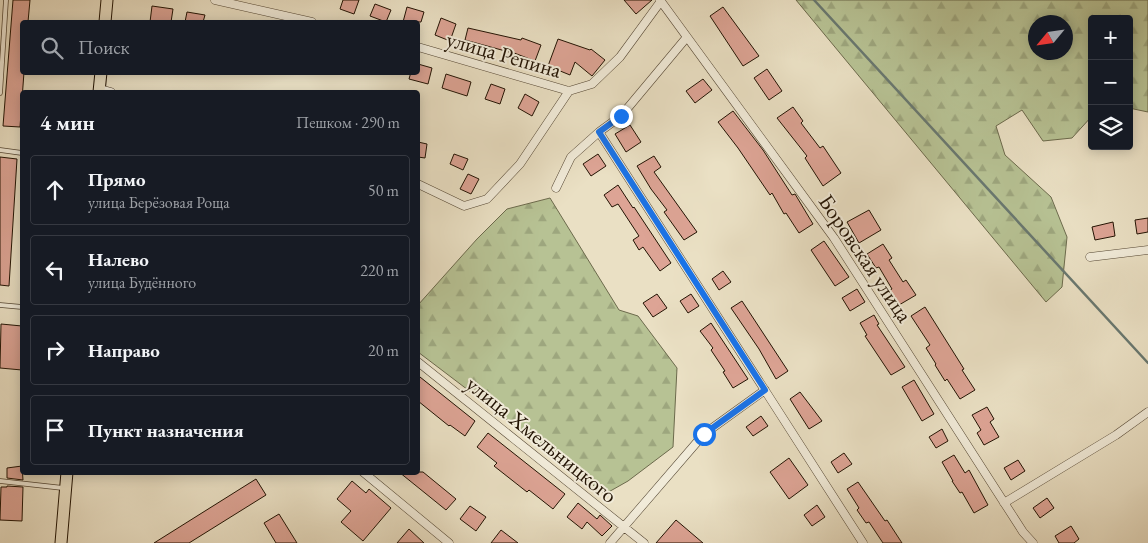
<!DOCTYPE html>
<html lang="ru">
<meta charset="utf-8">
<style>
:root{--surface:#171b24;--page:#242831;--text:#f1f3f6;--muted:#9ea1a6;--line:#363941}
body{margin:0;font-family:"EB Garamond",serif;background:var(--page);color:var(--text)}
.controls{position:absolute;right:15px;top:15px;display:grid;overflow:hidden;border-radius:5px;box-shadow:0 2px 12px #0003}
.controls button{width:45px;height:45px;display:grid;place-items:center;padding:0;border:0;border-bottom:1px solid var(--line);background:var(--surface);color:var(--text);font:25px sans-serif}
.compass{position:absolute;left:1028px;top:15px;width:45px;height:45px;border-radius:50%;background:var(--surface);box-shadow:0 2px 12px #0003;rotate:241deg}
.stop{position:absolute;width:15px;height:15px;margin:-11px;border:4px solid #1a73e8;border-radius:50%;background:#fff}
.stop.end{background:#1a73e8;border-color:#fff;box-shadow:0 1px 5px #0008}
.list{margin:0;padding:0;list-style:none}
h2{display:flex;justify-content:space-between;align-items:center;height:65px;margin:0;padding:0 20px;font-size:21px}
h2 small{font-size:16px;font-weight:400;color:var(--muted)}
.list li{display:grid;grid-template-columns:32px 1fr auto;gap:15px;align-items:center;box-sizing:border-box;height:70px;margin:0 10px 10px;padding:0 10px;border:1px solid var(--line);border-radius:5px}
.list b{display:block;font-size:19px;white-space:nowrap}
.list p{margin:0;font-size:16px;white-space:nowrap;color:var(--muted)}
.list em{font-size:16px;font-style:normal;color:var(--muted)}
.icon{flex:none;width:28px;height:28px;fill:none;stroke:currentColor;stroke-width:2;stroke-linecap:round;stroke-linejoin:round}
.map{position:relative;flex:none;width:1148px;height:543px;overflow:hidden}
.search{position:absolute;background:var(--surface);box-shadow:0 2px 12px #0003;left:20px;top:20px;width:400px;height:55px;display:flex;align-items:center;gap:12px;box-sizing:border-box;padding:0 18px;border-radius:5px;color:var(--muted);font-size:19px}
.panel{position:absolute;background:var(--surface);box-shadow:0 2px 12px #0003;left:20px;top:90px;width:400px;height:385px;border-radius:5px}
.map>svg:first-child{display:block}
.forest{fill:url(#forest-firs);stroke:#6c6a4c;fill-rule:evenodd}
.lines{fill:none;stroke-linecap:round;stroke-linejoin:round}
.stream{stroke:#697870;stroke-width:2.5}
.building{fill:#dda495;stroke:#221303}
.service-casing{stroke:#544633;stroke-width:5.5}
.minor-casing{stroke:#544633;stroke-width:9}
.primary-casing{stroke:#221303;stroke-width:13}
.service{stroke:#f1ebd9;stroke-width:4}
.minor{stroke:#f1ebd9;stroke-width:8}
.primary{stroke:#eae0c4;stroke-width:11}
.route{stroke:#1a73e8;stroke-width:6}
.labels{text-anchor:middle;stroke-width:4;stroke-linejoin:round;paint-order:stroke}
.street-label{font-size:22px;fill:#221303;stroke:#f1ebd9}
</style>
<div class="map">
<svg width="1148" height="543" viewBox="0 0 1148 543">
<defs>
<pattern id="forest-firs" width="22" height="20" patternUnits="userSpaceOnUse" patternTransform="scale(1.25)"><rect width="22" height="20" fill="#b7c294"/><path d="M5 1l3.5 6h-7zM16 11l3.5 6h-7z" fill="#9da67e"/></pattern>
</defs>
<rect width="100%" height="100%" fill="#eae0c4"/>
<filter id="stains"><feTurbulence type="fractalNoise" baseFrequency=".004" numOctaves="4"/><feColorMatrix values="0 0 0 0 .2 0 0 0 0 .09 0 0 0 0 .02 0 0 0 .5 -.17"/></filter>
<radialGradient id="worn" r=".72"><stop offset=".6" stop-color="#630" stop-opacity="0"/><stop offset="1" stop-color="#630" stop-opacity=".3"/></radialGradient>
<!-- forest -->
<path class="forest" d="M796 0H1148V112L1129 108V19H1092V116L1072 138 1043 141 1022 110 996 126 1005 155 1051 197 1067 237 1062 287 1046 302ZM1036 22H1066V52H1036Z
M550 198 619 310 638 316 677 368 673 447 628 481 605 494 418 352V305L477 239 507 209Z"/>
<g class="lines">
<!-- stream -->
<path class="stream" d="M814 0 1148 363"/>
</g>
<!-- building -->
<path class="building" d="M13 0H30L28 22H22V72H24L20 127 3 126Z
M343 0H359L354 14 340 9Z
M624 0H652L636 14Z
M375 4 391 10 386 22 370 16Z
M152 6 173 9 171 22H150Z
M407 7 424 12 421 22H403Z
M723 7 759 56 743 66 710 16Z
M187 12 205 15 203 22H185Z
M441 18 456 24 450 41 435 35Z
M468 28 521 40 522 38 541 45 535 61 509 51V52L465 40Z
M558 39 590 50 591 49 605 60 592 76 575 62 570 75 548 66Z
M418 64 432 68 428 84 409 79 411 72H418Z
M767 69 782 91 769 100 754 78Z
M446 74 471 82 467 96 442 88Z
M703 79 712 90 695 103 686 91Z
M491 84 505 89 500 104 485 99Z
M525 94 539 102 532 116 518 108Z
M793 107 803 121 801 123 820 148 823 146 841 173 823 186 805 158 807 156 777 118Z
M733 111 763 150 792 195 795 194 813 224 799 233 786 213 784 214 772 193 770 195 738 148 718 122Z
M630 125 641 142 626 152 615 134Z
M418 142 427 144 425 158 418 157Z
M454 154 468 159 463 170 450 164Z
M598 154 606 166 591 176 583 164Z
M654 156 661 167 654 172 697 232 684 240 664 212 667 210 651 189 637 166Z
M0 157 17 159 9 286 0 285Z
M468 174 479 179 471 194 460 189Z
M618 185 633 208 634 207 671 263 660 271 643 247 639 250 633 240 639 236 618 204 612 207 604 195Z
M869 210 881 230 859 243 847 222Z
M1148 218V232L1137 234 1135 220Z
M1113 222 1115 236 1095 240 1092 227Z
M824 241 849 277 835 286 811 250Z
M883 244 892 258 889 260 903 282 906 280 916 295 899 305 890 290 892 289 879 267 876 268 867 254Z
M723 271 731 282 719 290 712 279Z
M857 289 865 302 850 311 842 298Z
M657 294 667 308 653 317 643 303Z
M691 294 699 306 688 313 680 301Z
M742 301 788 371 776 379 759 349 731 308Z
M925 307 964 369 962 370 975 390 960 399 947 379 945 381 935 365 936 364 926 348 930 345 911 316Z
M874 315 879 324 877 325 905 367 891 375 865 336 867 335 860 323Z
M711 323 748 379 733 388 723 372 725 371 711 350 713 348 700 331Z
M1 324 22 326V370L0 368Z
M420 377 475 421 465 436 450 425 449 426 418 401V380Z
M914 380 934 414 922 421 902 387Z
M800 392 822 421 809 429 790 399Z
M987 407 994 419 990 422 999 437 984 445 977 433 981 430 972 415Z
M761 416 768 426 753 436 746 427Z
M942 429 948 441 936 448 929 437Z
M488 433 565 494 553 509 529 490 527 492 494 466 497 463 477 447Z
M844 453 852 464 838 473 831 462Z
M954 455 965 473 969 470 988 505 974 513 962 492 960 493 952 481H953L942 462Z
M789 458 808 485 789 499 770 472Z
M1018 460 1025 471 1011 480 1004 468Z
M22 466 23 480 7 478V468Z
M399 472H423L456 499 446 510Z
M256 479 266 495 189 543H154Z
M352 481 366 493 369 489 391 508 363 541 341 522 351 511 337 499Z
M858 482 885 521 887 520 902 543H883L869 522 866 523 857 510 859 508 847 489Z
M7 486 23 487 22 521 0 520 1 487H7Z
M1047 498 1054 508 1040 518 1033 508Z
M578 503 597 519 600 515 612 526 602 536 587 522 582 529 567 517Z
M817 505 825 517 812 526 804 515Z
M470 506 486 517 476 531 460 519Z
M279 514 297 543H276L264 523Z
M676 520 703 543H656Z
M1071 526 1079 539 1074 543H1059L1055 536Z
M409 529 424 543H397Z
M501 530 518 543H491Z"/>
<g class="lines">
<defs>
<path id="service" d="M0 93 6 0
M0 150 22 153
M0 305 22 307
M0 481 63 488"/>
<path id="minor" d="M215 0 312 22
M660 0 834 238 1023 532 1033 543
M418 47 569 91 592 84 620 57 661 1
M100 89 111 92
M599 132 863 543
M418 184 464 206 487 199 520 164 569 91
M556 188 571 157 599 132 621 116 687 37
M1090 257 1148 250
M418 362 644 543
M363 472 449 543
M1004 503 1116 435 1148 412
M610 543 704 434 765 390"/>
<path id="primary" d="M105 22 107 0
M99 92 101 72
M61 543 67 472"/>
</defs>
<!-- service casing -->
<use href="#service" class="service-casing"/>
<!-- minor casing -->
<use href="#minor" class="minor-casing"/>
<!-- primary casing -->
<use href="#primary" class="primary-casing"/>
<!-- service -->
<use href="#service" class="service"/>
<!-- minor -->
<use href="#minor" class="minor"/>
<!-- primary -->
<use href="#primary" class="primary"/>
</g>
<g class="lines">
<!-- route -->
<path class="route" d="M621 116 599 132 765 390 704 434"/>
</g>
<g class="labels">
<!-- street labels -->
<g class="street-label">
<text transform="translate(504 54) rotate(16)" y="8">улица Репина</text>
<text transform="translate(866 258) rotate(56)" y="8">Боровская улица</text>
<text transform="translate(542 439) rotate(39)" y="8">улица Хмельницкого</text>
</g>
</g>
<rect width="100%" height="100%" filter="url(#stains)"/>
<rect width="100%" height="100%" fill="url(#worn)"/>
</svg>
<div class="controls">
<button>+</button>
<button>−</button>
<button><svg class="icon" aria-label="layers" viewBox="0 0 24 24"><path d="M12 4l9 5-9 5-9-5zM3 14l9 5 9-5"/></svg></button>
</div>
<svg class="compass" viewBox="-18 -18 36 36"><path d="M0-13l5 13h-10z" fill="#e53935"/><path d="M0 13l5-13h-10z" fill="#9ea1a6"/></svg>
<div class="stop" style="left:704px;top:434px"></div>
<div class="stop end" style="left:621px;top:116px"></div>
<div class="search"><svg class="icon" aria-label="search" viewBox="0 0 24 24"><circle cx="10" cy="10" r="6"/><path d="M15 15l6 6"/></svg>Поиск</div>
<section class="panel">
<h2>4 мин<small>Пешком · 290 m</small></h2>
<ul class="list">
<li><svg class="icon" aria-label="ahead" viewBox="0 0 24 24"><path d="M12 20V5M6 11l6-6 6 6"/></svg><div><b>Прямо</b><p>улица Берёзовая Роща</p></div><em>50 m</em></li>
<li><svg class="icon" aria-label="left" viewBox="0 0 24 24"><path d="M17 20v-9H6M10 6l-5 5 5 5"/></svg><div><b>Налево</b><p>улица Будённого</p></div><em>220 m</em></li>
<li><svg class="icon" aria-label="right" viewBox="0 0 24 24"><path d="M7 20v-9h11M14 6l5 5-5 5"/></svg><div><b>Направо</b></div><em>20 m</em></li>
<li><svg class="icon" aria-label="arrive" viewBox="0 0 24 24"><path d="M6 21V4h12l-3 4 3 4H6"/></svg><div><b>Пункт назначения</b></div></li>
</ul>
</section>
</div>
